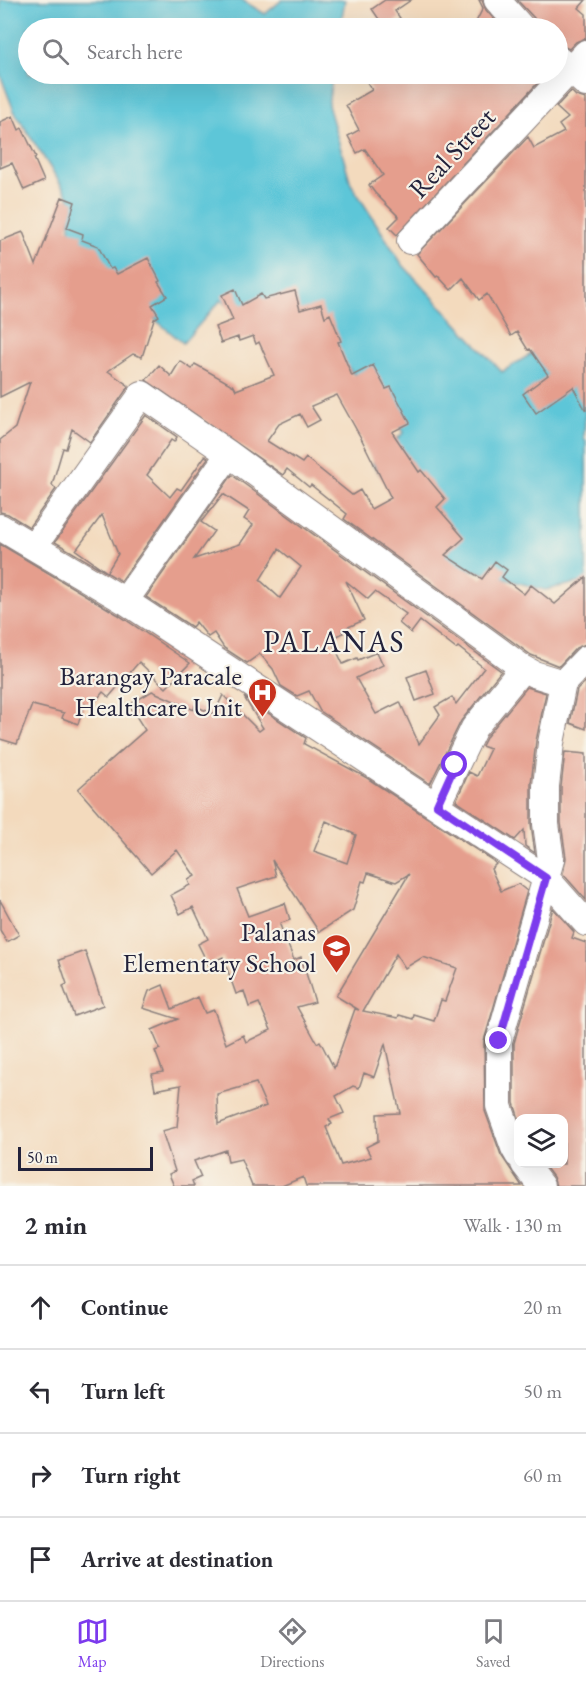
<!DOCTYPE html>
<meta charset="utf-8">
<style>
:root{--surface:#fff;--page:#f7f7f7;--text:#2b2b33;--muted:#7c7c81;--line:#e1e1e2;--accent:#7c3aed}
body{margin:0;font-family:"EB Garamond",serif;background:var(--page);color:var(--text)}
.controls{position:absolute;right:18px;bottom:18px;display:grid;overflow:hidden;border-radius:12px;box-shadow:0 6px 24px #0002}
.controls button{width:54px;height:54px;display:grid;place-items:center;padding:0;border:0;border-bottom:2px solid var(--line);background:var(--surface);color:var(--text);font:30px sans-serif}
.scale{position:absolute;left:18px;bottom:15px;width:135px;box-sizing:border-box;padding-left:6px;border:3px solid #22223b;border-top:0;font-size:16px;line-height:21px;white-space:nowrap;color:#22223b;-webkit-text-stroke:4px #f7f3e8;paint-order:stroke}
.stop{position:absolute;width:18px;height:18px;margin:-14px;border:4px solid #7c3aed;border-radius:50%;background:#fff}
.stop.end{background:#7c3aed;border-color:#fff;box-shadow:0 2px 6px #0008}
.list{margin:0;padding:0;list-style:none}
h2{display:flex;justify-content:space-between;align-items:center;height:78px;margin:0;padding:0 24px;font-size:26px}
h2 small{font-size:20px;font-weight:400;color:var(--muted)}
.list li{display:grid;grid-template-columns:39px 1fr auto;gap:18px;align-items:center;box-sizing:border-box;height:84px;padding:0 24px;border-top:2px solid var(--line)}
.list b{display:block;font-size:22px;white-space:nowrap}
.list em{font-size:20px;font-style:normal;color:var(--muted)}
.icon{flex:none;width:33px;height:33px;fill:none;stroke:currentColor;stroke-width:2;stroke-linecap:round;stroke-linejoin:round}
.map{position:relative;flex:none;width:586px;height:1186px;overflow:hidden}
.search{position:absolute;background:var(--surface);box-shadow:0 6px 24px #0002;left:18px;right:18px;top:18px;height:66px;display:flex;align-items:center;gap:15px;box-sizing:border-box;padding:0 21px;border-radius:33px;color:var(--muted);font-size:22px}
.sheet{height:414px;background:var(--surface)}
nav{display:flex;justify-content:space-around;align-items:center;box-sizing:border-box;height:84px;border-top:2px solid var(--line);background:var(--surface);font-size:16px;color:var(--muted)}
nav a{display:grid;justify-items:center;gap:3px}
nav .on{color:var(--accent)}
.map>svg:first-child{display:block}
.water{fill:#5dc6d8;stroke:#40748a;stroke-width:1.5}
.building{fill:#e59e8d;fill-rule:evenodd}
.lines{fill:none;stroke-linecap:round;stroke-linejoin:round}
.minor-casing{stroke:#8a7e7c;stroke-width:28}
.minor{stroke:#fff;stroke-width:26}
.route{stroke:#7c3aed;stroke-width:8}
.labels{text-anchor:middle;stroke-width:4.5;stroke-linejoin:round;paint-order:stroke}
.street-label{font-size:27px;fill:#22223b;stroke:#f7f3e8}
.poi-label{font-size:27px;fill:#22223b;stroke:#f7f3e8;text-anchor:end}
.quarter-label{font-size:30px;letter-spacing:1.5px;fill:#22223b;stroke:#f7f3e8}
</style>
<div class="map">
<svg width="586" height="1186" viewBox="0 0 586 1186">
<rect width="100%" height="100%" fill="#f7f3e8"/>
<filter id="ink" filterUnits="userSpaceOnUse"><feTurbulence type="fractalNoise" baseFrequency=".0167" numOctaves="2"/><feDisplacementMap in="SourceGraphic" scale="12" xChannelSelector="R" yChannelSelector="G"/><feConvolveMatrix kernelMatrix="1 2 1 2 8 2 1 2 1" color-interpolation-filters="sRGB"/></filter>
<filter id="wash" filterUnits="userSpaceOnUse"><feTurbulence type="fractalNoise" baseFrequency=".008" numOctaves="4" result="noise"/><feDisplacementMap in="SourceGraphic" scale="24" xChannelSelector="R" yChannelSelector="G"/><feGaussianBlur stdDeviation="1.35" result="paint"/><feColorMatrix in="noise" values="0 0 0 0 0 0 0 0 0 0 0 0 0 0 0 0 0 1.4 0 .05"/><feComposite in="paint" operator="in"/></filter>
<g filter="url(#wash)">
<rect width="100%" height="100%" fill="#f3dabd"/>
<!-- water -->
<path class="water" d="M0 0H242L265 14 282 0H345L340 28H28V74H333L328 105 351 184 402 264 502 372 544 346 586 397 584 439 586 441V581L545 590 444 562 372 464 404 432 332 349 244 318 221 300 183 343 71 248 69 197 14 111 0 74Z"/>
<g id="blocks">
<!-- building -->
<path class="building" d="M385 0H411L395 11 400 18 385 28 372 9Z
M479 0H482L486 10 502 28H473L483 8Z
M517 0H586L579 8 586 14V38L576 42 569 49 558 44V28H537L534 18Z
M362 74H546L397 235 389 227 399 217 375 193 369 185 383 175 365 149 357 153 348 136 359 130 346 105 372 90Z
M571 91 576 96 586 99V411L573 387 536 413 523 394 548 375 530 349 528 350 517 332 511 336 487 294 479 300 463 278 451 290 438 276 436 277 417 254 528 137 534 148 564 132 559 125 568 118 556 107Z
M13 116 19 130 22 128 36 157 34 158 44 181 24 190 12 163 0 168V122Z
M62 197 75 202 67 228 83 234 82 240 98 246 110 269 113 268 117 274 148 258 160 281 158 282 167 296 152 305 159 316 154 319 142 357 133 354 108 371 129 386 90 442 72 429 66 449 63 448 52 485 56 489 29 527 8 514 0 512V440L15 428 30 382 0 397V241L23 232 36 265Z
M235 289 242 305 261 294 264 299 295 291 300 310 321 304 325 317 330 314 341 341 338 342 352 376 373 365 386 389 391 387 404 411 410 423 392 432 419 472 421 470 445 499 437 507 464 538 445 555 482 579 495 561 507 570 502 577 524 594 531 585 555 604 586 577V644L576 648 559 666 531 655 344 519 347 514 311 485 309 487 287 469 283 475 146 380 159 365 171 376 180 361 192 369 195 364 234 386 236 390 274 375 259 342 256 344 253 336 239 341 238 337 221 343 215 327 233 320 222 295ZM337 395 361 438 391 498 371 509 360 490 352 495 306 458 302 463 267 441 279 424 300 414 307 427 320 420 311 406Z
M146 415 177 437 174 442 171 440 147 475 170 497 177 488 181 490 205 456 208 458 121 581 55 542ZM102 515 118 554 107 572 76 550Z
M232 475 501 671 461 721 430 784 320 711 309 691 297 696 281 686 273 669 260 654 247 663 224 648 214 633 208 637 196 622 192 627 146 597ZM223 494 249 511 244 519 253 525 240 544 194 559 214 531 201 522ZM279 549 301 567 280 598 260 580ZM346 581 368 599 375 592 406 614 399 623 411 633 420 621 456 649 458 647 484 668 456 704 452 697 435 707 440 715 419 744 400 702 376 714 356 678 383 665 377 652 358 660 357 658 343 664 331 639 343 633 342 630 364 620Z
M0 544 117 614 190 663 166 688 139 662 109 697 103 692 90 708 85 704 78 724 62 718 64 713 32 705 17 744 0 739Z
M426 670 435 694 416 701 407 677Z
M586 681V729L570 723 577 690Z
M527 687 546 693 536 741 531 784V824L535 853 525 846 524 830 515 840 456 801 469 772 477 776 490 749 482 746 487 736Z
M152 691 194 710 195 706 214 714 223 695 259 731 263 728 244 697 306 738 304 744 367 778 492 860 496 864 491 869 501 891 518 884 527 891 484 1041 485 1111 501 1155 522 1186H306L303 1177 282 1186H252L241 1159 228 1162 226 1150 194 1161 201 1177 192 1181 194 1186H174L169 1174 175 1171 162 1131 177 1127 181 1085 155 1090 152 1074 163 1072 155 1051 160 1049 152 1030 178 1019 143 1008 149 991 163 985 172 1009 198 997 205 1013 214 1010 226 1044 243 1035 246 1042 271 1030 259 1003 249 1007 244 991 236 994 223 957 208 964 198 944 208 939 193 907 180 914 171 895 190 885 188 880 195 876 177 850 151 873 78 789 145 730 129 705ZM326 821 356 835 347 863 314 851ZM272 860 319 932 353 910 362 881 365 882 368 873 396 882 409 874 336 996 359 1010 355 1009 334 1068 320 1041 317 1043 297 1007 315 1002 301 957 294 960 280 925 281 923 290 920 285 903 248 916 237 889 276 876ZM396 954 405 968 423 957 457 968 445 1001 441 1000 434 1021 414 1015 413 1019 399 1015 398 1018 363 1011ZM385 1044 400 1113 377 1114 378 1141 366 1147 371 1157 341 1165 326 1127 332 1124 329 1119 344 1113 336 1096 353 1086 359 1088 364 1073 374 1077ZM256 1083 266 1106 218 1124 217 1094Z
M565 752 586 754V900L563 874 566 858 561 823V787Z
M0 900 19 935 7 942 0 930Z
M553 908 574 932 572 938 586 943V1186H556L553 1177 543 1164H564V1119H519L514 1103V1043Z
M85 951 103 1005 74 1016 63 986 67 984 59 960Z"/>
</g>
</g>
<g filter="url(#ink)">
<use href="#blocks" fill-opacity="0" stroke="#8a7e7c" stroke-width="1.5"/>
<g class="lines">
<defs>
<path id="minor" d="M497 0 522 28
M558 59 586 84
M410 241 586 53
M0 527 125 601 546 878 586 923
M34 546 142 394 229 454
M125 601 229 454 523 668
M437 805 474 728 523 668 534 674 563 683
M518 1155 514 1148 499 1106V1041L551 860 546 824V786L551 743 563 683 586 659
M524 1164 541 1186"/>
</defs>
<!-- minor casing -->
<use href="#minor" class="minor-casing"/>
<!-- minor -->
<use href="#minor" class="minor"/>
</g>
</g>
<g class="lines" filter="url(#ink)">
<!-- route -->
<path class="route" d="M455 765 437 805 546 878 499 1041"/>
</g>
<!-- icons -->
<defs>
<symbol id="hospital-pin" viewBox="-11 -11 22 30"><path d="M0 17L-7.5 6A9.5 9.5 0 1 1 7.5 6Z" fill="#c8321e" stroke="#f7f3e8"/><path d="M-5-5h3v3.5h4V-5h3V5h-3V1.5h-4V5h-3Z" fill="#fff"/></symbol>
<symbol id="school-pin" viewBox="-11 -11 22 30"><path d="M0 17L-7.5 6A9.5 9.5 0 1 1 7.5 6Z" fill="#c8321e" stroke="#f7f3e8"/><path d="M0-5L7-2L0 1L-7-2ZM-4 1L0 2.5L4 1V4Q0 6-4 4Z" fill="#fff"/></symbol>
</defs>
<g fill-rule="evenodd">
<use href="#hospital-pin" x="246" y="676" width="33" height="45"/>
<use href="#school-pin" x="320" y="932" width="33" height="45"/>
</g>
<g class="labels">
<!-- street labels -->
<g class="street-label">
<text transform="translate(452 153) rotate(-47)" y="9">Real Street</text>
</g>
<!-- poi labels -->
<g class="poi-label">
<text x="242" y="685">Barangay Paracale<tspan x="242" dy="31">Healthcare Unit</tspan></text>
<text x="316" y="941">Palanas<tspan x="316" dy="31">Elementary School</tspan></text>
</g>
<!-- quarter labels -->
<g class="quarter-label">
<text x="334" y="652">PALANAS</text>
</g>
</g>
</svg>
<div class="controls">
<button><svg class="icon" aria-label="layers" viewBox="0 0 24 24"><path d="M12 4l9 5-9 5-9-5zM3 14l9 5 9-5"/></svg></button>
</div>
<div class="scale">50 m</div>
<div class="stop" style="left:455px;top:765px"></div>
<div class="stop end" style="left:499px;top:1041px"></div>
<div class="search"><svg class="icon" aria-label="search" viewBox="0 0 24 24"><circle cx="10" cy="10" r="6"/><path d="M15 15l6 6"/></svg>Search here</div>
</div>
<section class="sheet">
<h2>2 min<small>Walk · 130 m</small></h2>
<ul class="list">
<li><svg class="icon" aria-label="ahead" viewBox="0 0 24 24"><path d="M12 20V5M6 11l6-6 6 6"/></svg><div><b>Continue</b></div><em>20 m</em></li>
<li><svg class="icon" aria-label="left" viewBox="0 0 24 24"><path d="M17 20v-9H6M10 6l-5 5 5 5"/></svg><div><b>Turn left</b></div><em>50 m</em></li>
<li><svg class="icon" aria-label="right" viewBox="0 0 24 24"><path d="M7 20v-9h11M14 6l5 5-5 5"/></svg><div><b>Turn right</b></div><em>60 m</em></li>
<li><svg class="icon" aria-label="arrive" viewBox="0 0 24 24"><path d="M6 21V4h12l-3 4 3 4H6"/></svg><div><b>Arrive at destination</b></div></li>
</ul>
</section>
<nav>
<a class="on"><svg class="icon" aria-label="map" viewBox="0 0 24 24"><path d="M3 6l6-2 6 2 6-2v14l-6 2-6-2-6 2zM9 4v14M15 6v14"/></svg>Map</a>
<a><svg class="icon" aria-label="directions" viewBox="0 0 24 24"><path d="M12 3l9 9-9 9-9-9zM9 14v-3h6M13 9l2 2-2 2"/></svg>Directions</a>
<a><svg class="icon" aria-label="saved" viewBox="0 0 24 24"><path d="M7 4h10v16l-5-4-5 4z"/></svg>Saved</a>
</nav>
